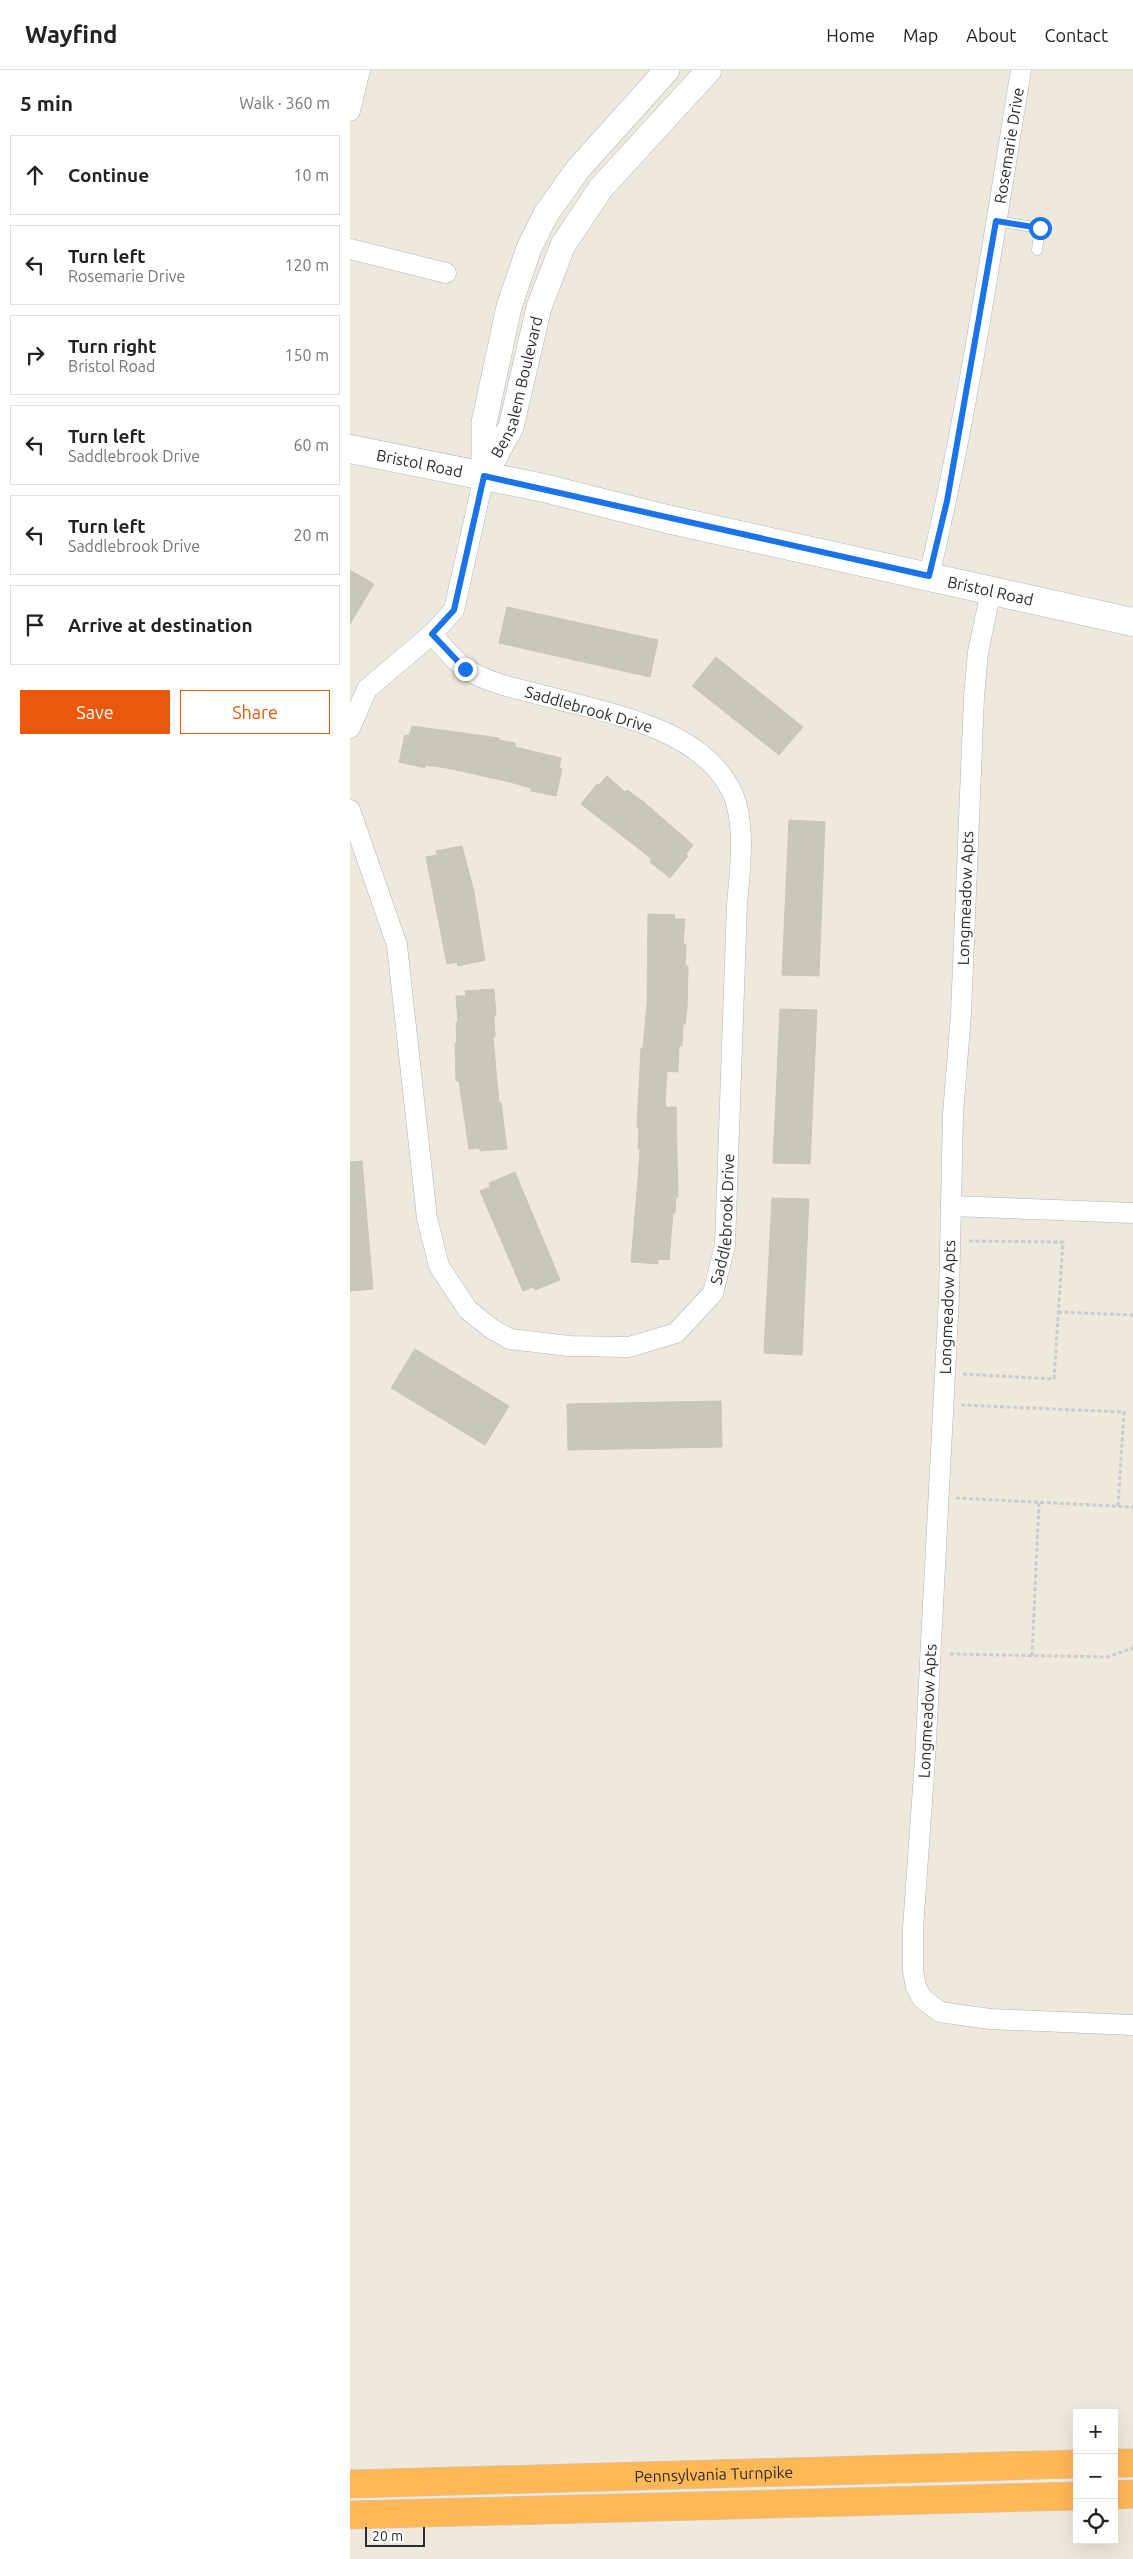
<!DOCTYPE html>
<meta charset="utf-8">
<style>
:root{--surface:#fff;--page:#f2f2f2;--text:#222;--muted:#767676;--line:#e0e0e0;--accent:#ea580c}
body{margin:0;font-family:Ubuntu,sans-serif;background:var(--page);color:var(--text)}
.controls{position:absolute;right:15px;bottom:15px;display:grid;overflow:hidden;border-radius:0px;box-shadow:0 5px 20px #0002}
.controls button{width:45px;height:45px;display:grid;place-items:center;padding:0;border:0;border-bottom:1px solid var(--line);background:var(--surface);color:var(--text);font:25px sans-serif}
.scale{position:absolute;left:15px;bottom:12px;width:60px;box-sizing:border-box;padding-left:5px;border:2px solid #2c2c2c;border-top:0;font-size:14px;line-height:18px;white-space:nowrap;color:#2c2c2c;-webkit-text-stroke:4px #fff;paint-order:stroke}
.stop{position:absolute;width:15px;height:15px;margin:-11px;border:4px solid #1a73e8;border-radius:50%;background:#fff}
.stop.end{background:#1a73e8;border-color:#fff;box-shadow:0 1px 5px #0008}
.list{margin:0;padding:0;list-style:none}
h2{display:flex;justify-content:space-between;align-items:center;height:65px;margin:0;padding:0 20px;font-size:21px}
h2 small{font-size:16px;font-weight:400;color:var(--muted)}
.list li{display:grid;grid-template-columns:32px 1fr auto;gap:15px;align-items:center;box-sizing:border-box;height:80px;margin:0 10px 10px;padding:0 10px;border:1px solid var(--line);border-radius:0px}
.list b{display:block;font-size:19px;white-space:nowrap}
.list p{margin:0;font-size:16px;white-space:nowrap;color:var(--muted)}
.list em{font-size:16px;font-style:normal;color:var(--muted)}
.actions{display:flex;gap:10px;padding:15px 20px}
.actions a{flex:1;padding:11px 0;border:1px solid var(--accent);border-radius:0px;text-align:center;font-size:18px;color:var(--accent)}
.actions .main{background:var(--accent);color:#fff}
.icon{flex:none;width:28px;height:28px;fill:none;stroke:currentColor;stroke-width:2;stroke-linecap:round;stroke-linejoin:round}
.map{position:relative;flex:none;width:783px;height:2489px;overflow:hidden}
header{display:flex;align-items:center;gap:30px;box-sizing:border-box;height:70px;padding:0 25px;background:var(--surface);border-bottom:1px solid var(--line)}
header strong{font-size:24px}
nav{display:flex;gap:28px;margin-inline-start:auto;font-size:18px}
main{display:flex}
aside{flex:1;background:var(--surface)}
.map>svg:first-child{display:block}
.building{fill:#cac6bc;stroke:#cac6b6}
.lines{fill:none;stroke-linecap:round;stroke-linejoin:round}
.service-casing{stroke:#b1b2c1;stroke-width:11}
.minor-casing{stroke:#b1b2c1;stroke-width:21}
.tertiary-casing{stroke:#b1b2c1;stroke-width:26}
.secondary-casing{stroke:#b1b2c1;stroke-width:29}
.motorway-casing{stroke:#ccc;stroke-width:29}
.path{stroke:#ccc;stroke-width:3;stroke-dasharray:4 2.5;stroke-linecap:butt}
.service{stroke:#fff;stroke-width:10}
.minor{stroke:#fff;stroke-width:20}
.tertiary{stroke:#fff;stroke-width:25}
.secondary{stroke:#fff;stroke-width:28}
.motorway{stroke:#ffb857;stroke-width:28}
.route{stroke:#1a73e8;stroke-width:6}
.labels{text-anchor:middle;stroke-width:4;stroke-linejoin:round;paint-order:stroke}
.street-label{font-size:16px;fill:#2c2c2c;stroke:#fff}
</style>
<header>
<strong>Wayfind</strong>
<nav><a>Home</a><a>Map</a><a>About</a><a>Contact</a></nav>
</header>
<main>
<aside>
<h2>5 min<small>Walk · 360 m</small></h2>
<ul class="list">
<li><svg class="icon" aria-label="ahead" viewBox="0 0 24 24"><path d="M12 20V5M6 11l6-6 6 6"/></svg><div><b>Continue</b></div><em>10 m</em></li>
<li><svg class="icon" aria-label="left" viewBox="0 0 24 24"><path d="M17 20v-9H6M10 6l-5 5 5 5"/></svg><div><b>Turn left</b><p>Rosemarie Drive</p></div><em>120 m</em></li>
<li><svg class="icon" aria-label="right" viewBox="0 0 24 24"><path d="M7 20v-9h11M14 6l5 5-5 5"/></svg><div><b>Turn right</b><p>Bristol Road</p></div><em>150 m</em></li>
<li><svg class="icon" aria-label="left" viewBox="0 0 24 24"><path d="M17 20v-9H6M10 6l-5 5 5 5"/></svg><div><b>Turn left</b><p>Saddlebrook Drive</p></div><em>60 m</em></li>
<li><svg class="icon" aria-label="left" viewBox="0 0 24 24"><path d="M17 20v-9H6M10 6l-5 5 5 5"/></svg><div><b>Turn left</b><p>Saddlebrook Drive</p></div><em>20 m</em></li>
<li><svg class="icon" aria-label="arrive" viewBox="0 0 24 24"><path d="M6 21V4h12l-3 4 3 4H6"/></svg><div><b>Arrive at destination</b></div></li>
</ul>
<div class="actions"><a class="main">Save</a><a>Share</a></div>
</aside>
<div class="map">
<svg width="783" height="2489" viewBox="0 0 783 2489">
<rect width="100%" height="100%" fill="#efe9dd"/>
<!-- building -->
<path class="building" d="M0 500 24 514 0 554Z
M157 537 308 570 300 607 149 573Z
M366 587 453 657 429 685 342 616Z
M62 656 149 668V670L165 673V677L211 688 209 698 212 699 206 726 181 721V718L160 712 97 698 75 695V698L49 692 55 665 59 666Z
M257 706 275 722 277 720 295 733 343 775 336 784 338 786 320 808 300 792 302 789 231 734 247 714 249 715Z
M439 750 475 752 469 906 432 905Z
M112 776 124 822 135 890 108 896 107 892 97 894 76 787 87 785 86 781Z
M298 844 325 845 324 849H335L333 874H336L335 896H338L337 938 335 954H333L332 976H329L328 1002 317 1001 315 1033 316 1037H326L328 1127H326L325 1143H323L319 1190 308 1189V1194L281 1192 288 1109 290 1079H288L289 1057H287L291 978H293L297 934Z
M144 919 146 945H144L145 967H143L149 1033 151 1032 157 1079 130 1081V1078L119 1079 109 1011H106L105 973H107L106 952H108L106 926H116L115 921Z
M430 939 467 940 460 1094 423 1093Z
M12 1091 23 1219 0 1221V1092Z
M165 1102 210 1210 185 1220 183 1217 173 1221 130 1121 140 1117 139 1113Z
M422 1128 459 1129 452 1285 414 1283Z
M65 1279 159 1336 135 1375 41 1318Z
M371 1331 372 1377 218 1380 217 1334Z"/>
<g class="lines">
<defs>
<path id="service" d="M646 151 690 158 687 180"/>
<g id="minor">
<path d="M0 41 10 0"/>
<path d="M0 179 96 203"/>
<path id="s1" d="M579 506C619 339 643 169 671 0"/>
<path d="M641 521 628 582 624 627 611 944 603 1044 599 1227 575 1689 563 1858V1901L566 1917 572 1928 590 1942 640 1949 783 1955"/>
<path d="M0 658 17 619 82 564 104 540 134 406"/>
<path id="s2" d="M0 740 47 875 77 1148 89 1196 118 1240 142 1259 160 1269 219 1276 279 1277 326 1263 363 1223 375 1175 387 834C390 801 397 749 380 718 347 657 257 643 195 626 169 619 140 614 116 599 104 591 92 575 82 564"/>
<path d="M601 1136 783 1143"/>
</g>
<g id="tertiary">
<path d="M134 404V353L159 237 179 178 196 144 228 99 317 0"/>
<path id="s3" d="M134 406 161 357 189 237 213 175 251 118 359 0"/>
</g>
<g id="secondary">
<path id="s4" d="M0 379 194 418 317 449 783 552"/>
</g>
<g id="motorway">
<path d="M764 2393H783"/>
<path id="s5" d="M0 2414 727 2394"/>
<path d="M764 2425 783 2424"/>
<path d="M0 2445 727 2426"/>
</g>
</defs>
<!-- service casing -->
<use href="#service" class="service-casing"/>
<!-- minor casing -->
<use href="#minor" class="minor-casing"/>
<!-- tertiary casing -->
<use href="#tertiary" class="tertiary-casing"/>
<!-- secondary casing -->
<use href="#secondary" class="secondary-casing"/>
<!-- motorway casing -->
<use href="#motorway" class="motorway-casing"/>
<!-- path -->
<path class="path" d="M708 1242 783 1245
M613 1304 704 1309 713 1172 619 1171
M611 1335 774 1342 768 1436
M606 1428 783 1437
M600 1584 757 1587 783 1578
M682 1586 689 1432"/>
<!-- service -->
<use href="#service" class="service"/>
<!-- minor -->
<use href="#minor" class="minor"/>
<!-- tertiary -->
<use href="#tertiary" class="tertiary"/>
<!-- secondary -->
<use href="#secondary" class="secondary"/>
<!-- motorway -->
<use href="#motorway" class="motorway"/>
</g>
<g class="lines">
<!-- route -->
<path class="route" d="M115 599 82 564 104 540 134 406 579 506 597 431 646 151 690 158"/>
</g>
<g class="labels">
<!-- street labels -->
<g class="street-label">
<text dy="6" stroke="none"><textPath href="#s1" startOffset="438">Rosemarie Drive</textPath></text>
<text dy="6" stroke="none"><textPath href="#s3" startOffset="96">Bensalem Boulevard</textPath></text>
<text dy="6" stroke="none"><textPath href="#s4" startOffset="71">Bristol Road</textPath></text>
<text dy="6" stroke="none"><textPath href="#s4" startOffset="656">Bristol Road</textPath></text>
<text transform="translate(239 639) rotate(16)" y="6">Saddlebrook Drive</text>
<text transform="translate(615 828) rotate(-88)" y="6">Longmeadow Apts</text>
<text dy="6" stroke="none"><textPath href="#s2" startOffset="869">Saddlebrook Drive</textPath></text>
<text transform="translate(597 1237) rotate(-88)" y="6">Longmeadow Apts</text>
<text transform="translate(577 1641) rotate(-87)" y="6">Longmeadow Apts</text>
<text dy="6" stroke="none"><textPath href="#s5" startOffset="364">Pennsylvania Turnpike</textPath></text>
</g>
</g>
</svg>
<div class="controls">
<button>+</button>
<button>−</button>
<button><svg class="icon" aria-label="locate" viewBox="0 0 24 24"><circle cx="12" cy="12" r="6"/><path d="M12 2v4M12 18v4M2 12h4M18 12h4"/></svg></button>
</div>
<div class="scale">20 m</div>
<div class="stop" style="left:690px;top:158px"></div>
<div class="stop end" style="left:115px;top:599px"></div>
</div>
</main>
